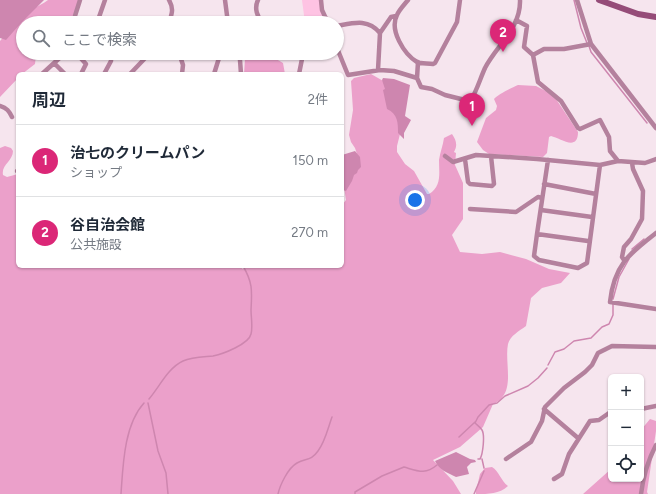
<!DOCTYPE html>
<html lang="ja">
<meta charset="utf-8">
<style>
:root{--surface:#fff;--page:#f6f6f7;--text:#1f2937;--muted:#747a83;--line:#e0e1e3;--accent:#db2777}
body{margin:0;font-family:Figtree,"Noto Sans JP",sans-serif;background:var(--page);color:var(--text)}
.controls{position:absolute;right:12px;bottom:12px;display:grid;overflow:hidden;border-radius:6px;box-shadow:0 1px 3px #0004}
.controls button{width:36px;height:36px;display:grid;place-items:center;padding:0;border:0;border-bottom:1px solid var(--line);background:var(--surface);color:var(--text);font:20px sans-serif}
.you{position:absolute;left:415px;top:200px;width:14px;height:14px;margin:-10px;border:3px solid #fff;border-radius:50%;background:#1a73e8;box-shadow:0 0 0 6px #1a73e833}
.badge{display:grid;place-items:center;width:26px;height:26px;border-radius:50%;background:var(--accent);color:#fff;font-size:13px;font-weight:700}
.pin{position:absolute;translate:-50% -33px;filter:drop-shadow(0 1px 2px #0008)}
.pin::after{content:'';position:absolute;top:21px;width:14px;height:12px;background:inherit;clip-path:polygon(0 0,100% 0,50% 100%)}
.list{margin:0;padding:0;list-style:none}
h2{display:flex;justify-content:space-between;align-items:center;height:52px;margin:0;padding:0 16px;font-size:17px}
h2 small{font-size:13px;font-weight:400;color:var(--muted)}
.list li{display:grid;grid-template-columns:26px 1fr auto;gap:12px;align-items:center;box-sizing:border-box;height:72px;padding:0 16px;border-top:1px solid var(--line)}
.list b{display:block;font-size:15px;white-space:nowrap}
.list p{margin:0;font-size:13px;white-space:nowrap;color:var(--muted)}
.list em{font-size:13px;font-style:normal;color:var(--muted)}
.icon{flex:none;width:22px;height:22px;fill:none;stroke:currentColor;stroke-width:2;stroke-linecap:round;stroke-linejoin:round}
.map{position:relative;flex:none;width:656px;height:494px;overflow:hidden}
.search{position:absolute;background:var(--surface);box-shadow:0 1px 3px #0004;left:16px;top:16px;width:328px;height:44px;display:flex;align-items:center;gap:10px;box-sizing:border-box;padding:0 14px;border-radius:22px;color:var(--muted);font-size:15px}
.panel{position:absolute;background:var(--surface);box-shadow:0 1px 3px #0004;left:16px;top:72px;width:328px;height:196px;border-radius:6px}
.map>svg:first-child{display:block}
.green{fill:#fec3e3}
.forest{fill:#eba0ca}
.water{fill:#ce86af}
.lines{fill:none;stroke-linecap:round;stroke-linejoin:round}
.stream{stroke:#ce86af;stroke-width:1.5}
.street{stroke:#b4819d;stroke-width:4.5}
.secondary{stroke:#954c78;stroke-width:6}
</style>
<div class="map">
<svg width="656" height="494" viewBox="0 0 656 494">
<rect width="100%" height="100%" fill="#f6e5ee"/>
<!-- green -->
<path class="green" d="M302 0H319L326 23H305Z"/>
<!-- forest -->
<path class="forest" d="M48 0H79L75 12 70 20 52 23H23V53H34L36 55 35 64 22 74H18V78L0 97V41C10 30 20 18 32 10 37 6 43 4 48 0Z
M256 54C267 55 274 57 283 63L285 74H244L245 59 249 56Z
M371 74 385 82 392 110 399 120 400 134 397 146V152L405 164 414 171 427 194H429C442 186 439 173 439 160 440 153 443 145 444 138L452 134C456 140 458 145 454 152L456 153 455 165 463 183V219L452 235 460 252 482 254 500 252 526 259 549 269 570 273 561 283 542 288 531 298 526 326C519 331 510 336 508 344 504 364 517 394 493 404L483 427 460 447 433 460 453 481 461 494H0V148L5 146 11 148 13 151C13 161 1 165 3 175L7 177 18 174V266H239L243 269 250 266H342V205L346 200 344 187 359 160 355 148 351 142 349 135 353 110 351 81 354 78Z
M518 85 536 86 550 93 556 99 578 132C578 152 560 138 551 136L549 137 547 153 543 157 489 154 483 150 477 142 486 118 496 110 497 106 494 99C497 95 513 87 518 85Z
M650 419 656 421V431L647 492 648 494H583L611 469V479H641V430Z
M492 467C499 471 501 481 508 486 499 494 489 494 476 494V491L480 474 485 468Z"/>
<!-- water -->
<path class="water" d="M0 0H44L21 23 6 40 0 38Z
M383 78 394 79 410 85 405 116 411 120 404 133V139L398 133C398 123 398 114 387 109L383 90 385 89 382 80Z
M355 151 360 157 361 167 358 170 357 173 354 175 352 181 346 191 343 190 342 185V155Z
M456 452 470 459 475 460 476 462 471 463 467 467 469 474 456 477C448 473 439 470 435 461Z"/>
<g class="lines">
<!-- stream -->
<path class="stream" d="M574 0 581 28 587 43
M589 46 591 52 647 123
M632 249 644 239
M613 299 619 277 629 259
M548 365 555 352 564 349 574 341 591 338 602 327 609 324 613 315V304
M149 399C160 386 168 368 183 361 192 357 203 357 213 356 223 354 249 344 251 334 253 327 251 317 251 310 252 291 253 283 243 266
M148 403 158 451 166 473 168 494
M459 437 475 422
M478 459H480C483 454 485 435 482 430 480 427 477 425 475 423L478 417 489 405 497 403 505 396 528 386 538 378 547 368
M482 459 484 468
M121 494C123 465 124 425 144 403
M278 494C280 485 288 468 297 463 306 458 311 461 318 451 325 442 328 428 332 417
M355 494V492L382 476 404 467C418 471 425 475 437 465
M474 494 484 471"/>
<!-- street -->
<path class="street" d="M169 0C174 9 172 13 169 23
M225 0 228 23
M258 0C254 8 257 17 263 23
M321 0 322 10 328 23
M408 0C404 5 399 10 397 15 389 30 404 54 417 62 421 64 428 63 433 64L435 63 457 22 460 0
M577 0 591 44 656 128
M74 19 80 0
M98 20 103 23
M516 20 527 26 524 47 533 55 538 82 561 101 578 128 580 129 600 120 609 137 610 151 618 161
M96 23 98 20 105 0
M337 26C353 23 368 18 380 33L378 70
M380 33 391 17 396 16
M337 48 348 75 380 70 394 71 417 78
M76 53 86 64 81 74
M179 53 183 65 182 74
M299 53 302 59 299 74
M533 55 544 49H564L591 44
M418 62 417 78 421 87 432 89 445 95 469 101 471 100C477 90 480 79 485 68 497 45 521 28 520 0
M54 63 65 74
M42 74 65 53
M104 74 111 61V55L113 53
M130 74 150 53
M214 74 219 58 221 53
M241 74 240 60 241 53
M0 106C7 108 9 111 12 117
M445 156 453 162 476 155 537 159 600 165 618 161 645 163 656 159
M465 159 468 182 470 184 492 186 494 184 491 156
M548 160 537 234 588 241
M17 171H18
M544 184 596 194
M470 209 516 212 538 197 542 198
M541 210 592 217
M656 233C629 254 614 265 610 302L656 309
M537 234 534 256 539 260 578 268 587 263 600 165
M624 260 622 257 624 247 631 239 642 219 643 191 633 169 632 163
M544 409 578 438
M641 409 656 406
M506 459 531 442 542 421 545 407 564 388 585 372 592 365 598 353 612 346 656 347
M554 479 562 474 569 454 590 421 599 420 609 413H611
M641 494C643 478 648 460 656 445"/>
<!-- secondary -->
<path class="secondary" d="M599 0 638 14 656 17"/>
</g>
</svg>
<div class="controls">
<button>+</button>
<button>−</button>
<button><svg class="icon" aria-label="locate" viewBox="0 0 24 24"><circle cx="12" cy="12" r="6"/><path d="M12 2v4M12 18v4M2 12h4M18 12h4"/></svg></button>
</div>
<div class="you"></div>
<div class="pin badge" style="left:472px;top:126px">1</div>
<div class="pin badge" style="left:503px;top:52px">2</div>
<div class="search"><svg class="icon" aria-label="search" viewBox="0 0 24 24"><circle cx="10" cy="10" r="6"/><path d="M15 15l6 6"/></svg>ここで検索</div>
<section class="panel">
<h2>周辺<small>2件</small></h2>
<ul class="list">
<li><span class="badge">1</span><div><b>治七のクリームパン</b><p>ショップ</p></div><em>150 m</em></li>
<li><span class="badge">2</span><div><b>谷自治会館</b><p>公共施設</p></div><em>270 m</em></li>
</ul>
</section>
</div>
